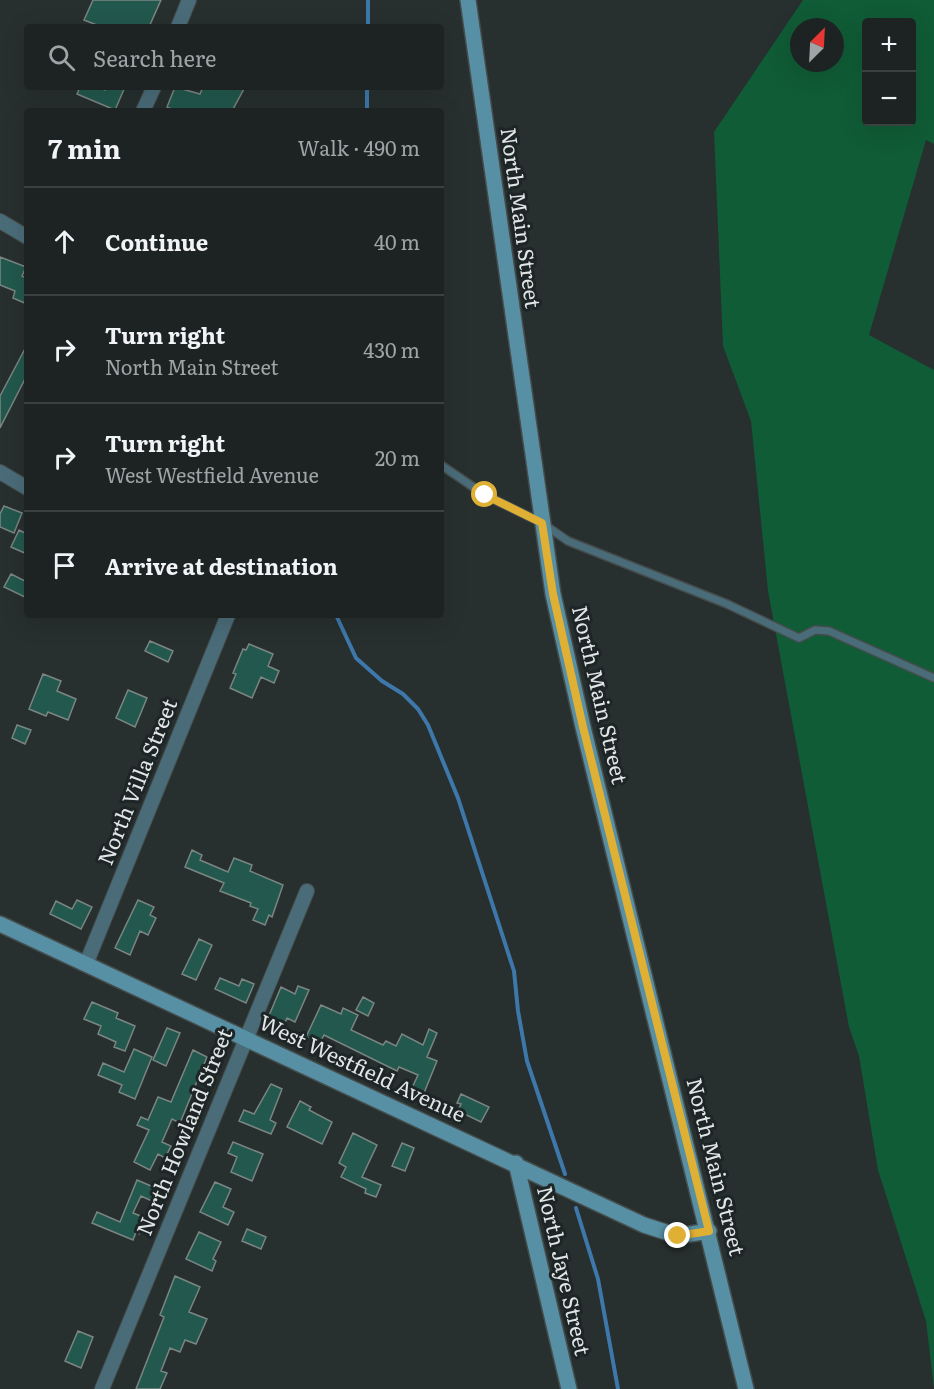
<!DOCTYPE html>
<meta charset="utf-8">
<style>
:root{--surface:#1d2323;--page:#252b2b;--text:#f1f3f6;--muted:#a0a4a6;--line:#3b4041}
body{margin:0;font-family:Literata,serif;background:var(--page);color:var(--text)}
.controls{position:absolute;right:18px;top:18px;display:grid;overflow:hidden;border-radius:6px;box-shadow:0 6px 24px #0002}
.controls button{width:54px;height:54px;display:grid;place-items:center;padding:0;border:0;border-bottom:2px solid var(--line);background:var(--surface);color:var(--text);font:30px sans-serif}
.compass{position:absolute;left:790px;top:18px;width:54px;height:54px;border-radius:50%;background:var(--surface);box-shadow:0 6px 24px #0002;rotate:24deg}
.stop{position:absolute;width:18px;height:18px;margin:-14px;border:4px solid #dfb034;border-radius:50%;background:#fff}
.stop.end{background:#dfb034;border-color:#fff;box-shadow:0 2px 6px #0008}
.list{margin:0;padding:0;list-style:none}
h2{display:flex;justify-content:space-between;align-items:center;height:78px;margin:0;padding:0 24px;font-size:26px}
h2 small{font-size:20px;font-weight:400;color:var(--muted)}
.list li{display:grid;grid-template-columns:39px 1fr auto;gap:18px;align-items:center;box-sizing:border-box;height:108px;padding:0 24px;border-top:2px solid var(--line)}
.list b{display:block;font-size:22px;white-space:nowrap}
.list p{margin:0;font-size:20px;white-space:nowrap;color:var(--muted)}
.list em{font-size:20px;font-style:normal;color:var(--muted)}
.icon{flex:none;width:33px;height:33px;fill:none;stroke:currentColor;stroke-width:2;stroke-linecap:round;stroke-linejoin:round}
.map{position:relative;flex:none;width:934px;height:1389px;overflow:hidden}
.search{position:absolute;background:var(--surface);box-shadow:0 6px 24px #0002;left:24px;top:24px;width:420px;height:66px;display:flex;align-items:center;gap:15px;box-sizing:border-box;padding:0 21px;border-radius:6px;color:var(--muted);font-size:22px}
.panel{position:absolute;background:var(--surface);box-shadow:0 6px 24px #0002;left:24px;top:108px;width:420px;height:510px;border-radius:6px}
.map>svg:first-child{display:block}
.green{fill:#105c36;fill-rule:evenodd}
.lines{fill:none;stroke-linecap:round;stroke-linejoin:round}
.stream{stroke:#3e78aa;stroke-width:4}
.building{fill:#22584d;stroke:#7b8582;stroke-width:1.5}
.lane-casing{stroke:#454c4c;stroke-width:10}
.street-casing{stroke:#454c4c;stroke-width:16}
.secondary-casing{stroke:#454c4c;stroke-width:18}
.lane{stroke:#4a6c79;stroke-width:7}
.street{stroke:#4a6c79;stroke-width:14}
.secondary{stroke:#578fa4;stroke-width:15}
.route{stroke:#dfb034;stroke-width:8}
.labels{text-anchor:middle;stroke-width:6;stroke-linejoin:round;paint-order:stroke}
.street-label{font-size:21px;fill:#e1e6e6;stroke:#1d2526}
</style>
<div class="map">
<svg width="934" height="1389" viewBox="0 0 934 1389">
<rect width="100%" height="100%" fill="#272f2f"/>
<!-- green -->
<path class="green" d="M803 0H934V144L926 140 869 335 934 370V1389L926 1321 878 1170 859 1056 849 1027 768 591 751 421 723 346 714 132ZM866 22H912V122H866ZM799 27H835V63H799Z"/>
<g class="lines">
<!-- stream -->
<path class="stream" d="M368 27V0
M367 87V111
M336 615 356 658 382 681 403 694 418 709 428 725 458 798 514 971 518 1011 527 1061 565 1174
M576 1208 598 1279 618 1389"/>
</g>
<!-- building -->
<path class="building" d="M93 0H161L149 27H102L84 20Z
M80 87H98L105 90 107 87H125L115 110 77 94Z
M175 87 200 94 203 87H245L232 111H176L167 107Z
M0 257 26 267 22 276 27 278V304L13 298 15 291 0 285Z
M27 345V375L0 428V396Z
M4 506 22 513 14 533 0 527V514Z
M19 530 27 534V554L11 547Z
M11 574 27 582V598L4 587Z
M150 641 173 651 168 662 145 651Z
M249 644 273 654 268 666 279 671 274 683 261 677 252 698 230 688 236 674 233 673 243 649 246 650Z
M43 674 61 681 57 691 76 699 68 720 48 712 46 716 29 709Z
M128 690 147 698 135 727 116 718Z
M17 725 31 730 25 744 12 738Z
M192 850 202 855 200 860 228 872 234 858 252 865 250 871 283 885 272 917 269 915 265 925 253 920 258 909 250 906 251 903 220 891 224 883 185 867Z
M77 900 92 907 81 929 50 914 56 901 72 909Z
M138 900 154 907 150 915 156 918 148 935 140 931 130 955 115 948Z
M199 939 212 945 196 980 182 974Z
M220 978 239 986 242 979 254 984 246 1003 215 989Z
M298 986 309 990 295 1022 287 1018 284 1025 268 1018 281 987 295 994Z
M363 997 374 1003 368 1016 356 1010Z
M92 1002 118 1013 116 1018 135 1026 125 1051 114 1047 116 1042 98 1034 101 1026 84 1019Z
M321 1005 341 1014 343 1008 358 1015 351 1030 383 1045 386 1041 396 1046 402 1034 423 1045 429 1029 437 1033 427 1057 437 1061 424 1093 412 1088 418 1075 399 1067 397 1071 324 1035 320 1043 306 1037Z
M167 1028 180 1033 166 1066 153 1060Z
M134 1049 152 1057 135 1099 119 1092 122 1085 98 1075 103 1063 124 1072Z
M193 1050 207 1057 180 1123 172 1119 162 1142 171 1146 165 1158 158 1154 150 1170 134 1162 149 1130 137 1125 141 1117 148 1120 158 1097 171 1102Z
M271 1084 282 1089 270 1120 276 1123 271 1134 239 1121 244 1110 254 1114Z
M461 1094 489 1107 481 1122 458 1111 461 1104 457 1103Z
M300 1101 311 1107 309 1110 332 1122 322 1144 287 1127Z
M353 1133 377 1145 362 1177 381 1185 376 1197 365 1193 366 1189 341 1177 346 1167 339 1163Z
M233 1142 263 1154 252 1181 231 1172 237 1157 228 1153Z
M402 1143 414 1148 405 1171 392 1166Z
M137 1180 158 1189 152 1201 141 1196 133 1213 146 1218 139 1234 136 1232 133 1240 92 1223 97 1212 120 1222Z
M215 1182 231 1189 223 1207 234 1212 228 1225 200 1212Z
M247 1229 266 1237 261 1249 242 1241Z
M199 1232 221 1242 213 1259 216 1261 212 1271 186 1259Z
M175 1276 200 1287 189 1312 207 1319 196 1344 185 1340 180 1352 170 1348 161 1371 167 1373 160 1389H136L164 1317 160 1315Z
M78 1331 93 1337 81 1368 65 1361Z"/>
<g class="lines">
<defs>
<path id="lane" d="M441 465 485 495 542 523 568 541 727 604 799 638 815 630 829 631 934 678"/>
<path id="street" d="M178 27 189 0
M143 111 154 87
M0 221 27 237
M0 472 27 488
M86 964 228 615
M102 1389 307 891"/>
<path id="secondary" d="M468 0 553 594 583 727 746 1389
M0 924 644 1225 678 1236 709 1231
M516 1163 569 1389"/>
</defs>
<!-- lane casing -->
<use href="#lane" class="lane-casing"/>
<!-- street casing -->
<use href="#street" class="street-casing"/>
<!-- secondary casing -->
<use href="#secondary" class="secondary-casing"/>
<!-- lane -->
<use href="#lane" class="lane"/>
<!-- street -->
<use href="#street" class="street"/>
<!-- secondary -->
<use href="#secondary" class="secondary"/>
</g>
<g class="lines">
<!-- route -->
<path class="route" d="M485 495 542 523 553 594 583 727 709 1231 678 1236"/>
</g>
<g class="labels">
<!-- street labels -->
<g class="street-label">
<text transform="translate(520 218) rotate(82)" y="7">North Main Street</text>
<text transform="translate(599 695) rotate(77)" y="7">North Main Street</text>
<text transform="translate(138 782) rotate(-68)" y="7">North Villa Street</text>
<text transform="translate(362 1069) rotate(25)" y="7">West Westfield Avenue</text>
<text transform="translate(185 1132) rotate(-68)" y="7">North Howland Street</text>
<text transform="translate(715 1167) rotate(76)" y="7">North Main Street</text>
<text transform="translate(563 1271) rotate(77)" y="7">North Jaye Street</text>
</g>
</g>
</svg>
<div class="controls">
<button>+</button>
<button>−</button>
</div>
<svg class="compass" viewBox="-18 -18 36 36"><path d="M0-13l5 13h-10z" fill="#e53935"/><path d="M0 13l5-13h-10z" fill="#a0a4a6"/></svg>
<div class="stop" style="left:485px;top:495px"></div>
<div class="stop end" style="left:678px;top:1236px"></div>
<div class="search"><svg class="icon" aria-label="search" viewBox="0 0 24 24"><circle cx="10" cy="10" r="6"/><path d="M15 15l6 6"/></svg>Search here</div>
<section class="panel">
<h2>7 min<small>Walk · 490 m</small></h2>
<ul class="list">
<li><svg class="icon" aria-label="ahead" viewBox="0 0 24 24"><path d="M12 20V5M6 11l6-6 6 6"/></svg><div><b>Continue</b></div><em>40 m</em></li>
<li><svg class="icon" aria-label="right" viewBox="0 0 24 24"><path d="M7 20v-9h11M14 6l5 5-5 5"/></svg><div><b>Turn right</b><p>North Main Street</p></div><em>430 m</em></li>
<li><svg class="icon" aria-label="right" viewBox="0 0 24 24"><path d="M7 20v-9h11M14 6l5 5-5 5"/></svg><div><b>Turn right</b><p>West Westfield Avenue</p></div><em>20 m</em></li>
<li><svg class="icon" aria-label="arrive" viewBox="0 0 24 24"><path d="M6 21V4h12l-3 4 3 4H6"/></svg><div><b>Arrive at destination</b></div></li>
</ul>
</section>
</div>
